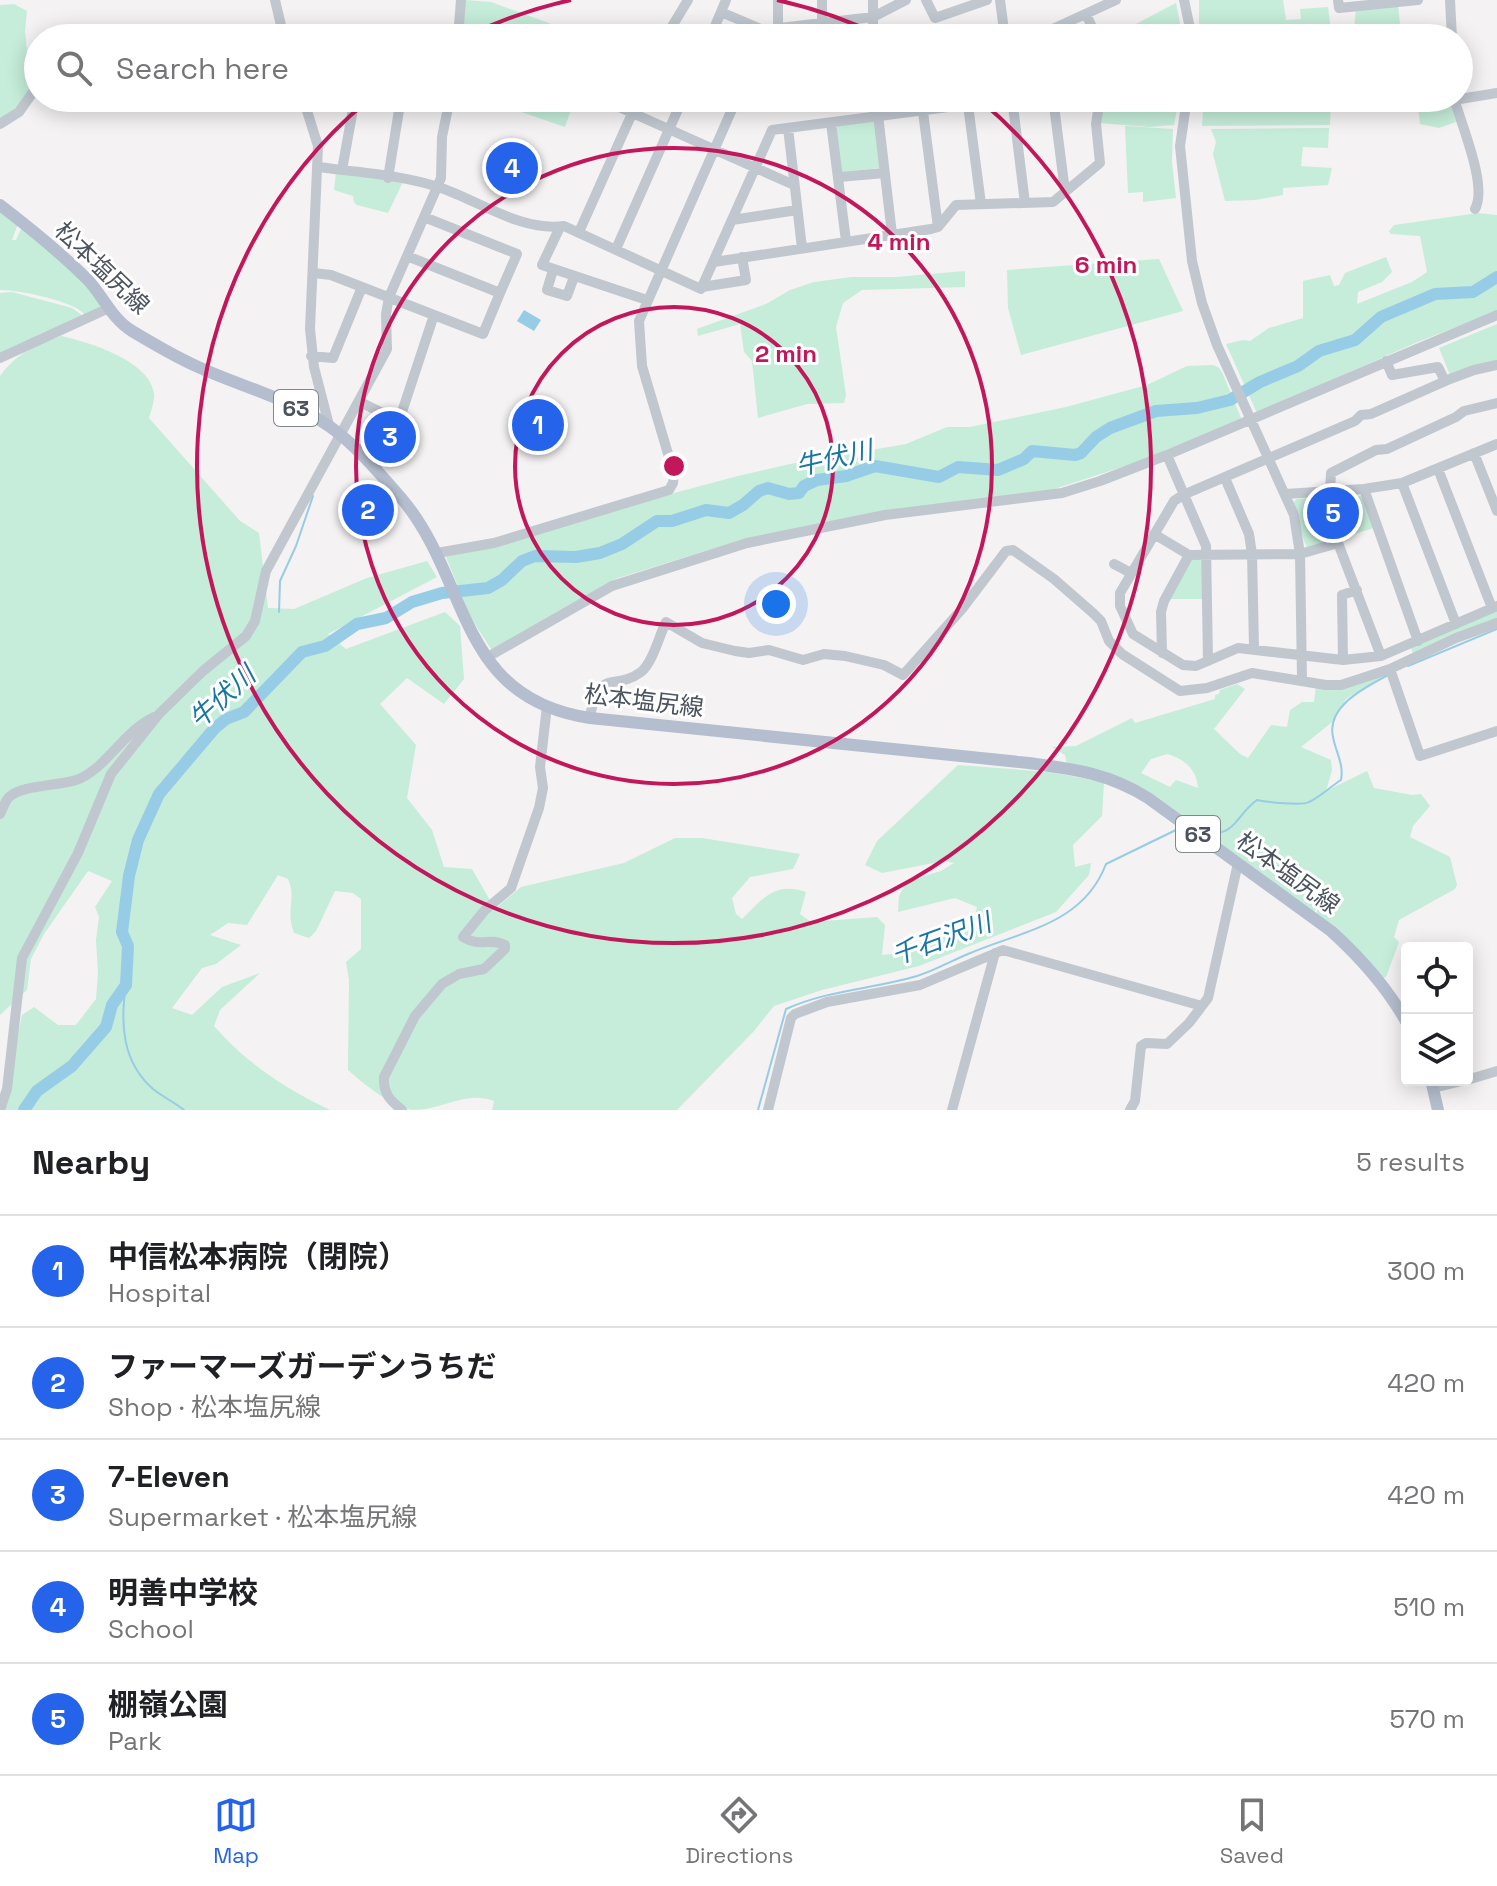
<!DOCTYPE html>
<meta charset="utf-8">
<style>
:root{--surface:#fff;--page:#f2f2f2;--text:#202124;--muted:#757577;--line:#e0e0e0;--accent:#2563eb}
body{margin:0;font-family:"Space Grotesk","Noto Sans JP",sans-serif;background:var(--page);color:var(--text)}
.controls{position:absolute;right:24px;bottom:24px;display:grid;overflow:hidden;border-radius:8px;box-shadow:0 4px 20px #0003}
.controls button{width:72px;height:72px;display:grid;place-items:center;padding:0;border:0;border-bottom:2px solid var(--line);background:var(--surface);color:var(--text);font:40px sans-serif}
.you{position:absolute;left:776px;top:604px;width:28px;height:28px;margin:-20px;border:6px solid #fff;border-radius:50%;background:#1a73e8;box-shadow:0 0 0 12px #1a73e833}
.badge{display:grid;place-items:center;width:52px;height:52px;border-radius:50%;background:var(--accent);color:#fff;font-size:26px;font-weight:700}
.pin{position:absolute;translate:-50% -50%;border:4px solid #fff;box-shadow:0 2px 8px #0006}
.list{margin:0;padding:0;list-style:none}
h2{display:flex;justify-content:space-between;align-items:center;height:104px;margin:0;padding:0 32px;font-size:34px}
h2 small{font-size:26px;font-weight:400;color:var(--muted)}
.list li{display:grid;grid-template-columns:52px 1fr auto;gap:24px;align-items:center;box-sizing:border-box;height:112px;padding:0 32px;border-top:2px solid var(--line)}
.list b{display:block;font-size:30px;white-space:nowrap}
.list p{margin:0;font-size:26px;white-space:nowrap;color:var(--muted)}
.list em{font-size:26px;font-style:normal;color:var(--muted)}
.icon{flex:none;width:44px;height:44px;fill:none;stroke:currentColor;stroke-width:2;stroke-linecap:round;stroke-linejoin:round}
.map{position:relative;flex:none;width:1497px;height:1110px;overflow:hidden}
.search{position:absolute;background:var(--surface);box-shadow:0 4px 20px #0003;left:24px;right:24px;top:24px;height:88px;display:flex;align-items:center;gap:20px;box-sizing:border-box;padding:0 28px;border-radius:44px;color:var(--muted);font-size:30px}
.sheet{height:664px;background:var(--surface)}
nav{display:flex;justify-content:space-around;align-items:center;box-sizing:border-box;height:112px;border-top:2px solid var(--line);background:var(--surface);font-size:22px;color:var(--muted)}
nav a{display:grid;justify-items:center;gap:4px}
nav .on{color:var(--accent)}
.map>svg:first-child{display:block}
.green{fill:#c5edd9;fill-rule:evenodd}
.water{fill:#96cce6}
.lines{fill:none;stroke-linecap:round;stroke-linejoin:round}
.stream{stroke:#96cce6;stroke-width:2}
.river{stroke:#96cce6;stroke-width:12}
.minor{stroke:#c1c7cf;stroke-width:10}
.major{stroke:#b4bece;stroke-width:12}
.ring{fill:none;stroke:#c2185b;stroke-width:4}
.labels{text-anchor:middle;stroke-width:6;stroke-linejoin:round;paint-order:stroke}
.shield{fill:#fff;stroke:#81878e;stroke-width:2}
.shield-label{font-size:22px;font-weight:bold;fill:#4b535e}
.street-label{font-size:24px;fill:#4b535e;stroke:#fff}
.water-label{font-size:26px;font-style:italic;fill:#1876a4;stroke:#fff}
.centre{fill:#c2185b;stroke:#fff;stroke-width:4}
.ring-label{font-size:24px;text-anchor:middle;font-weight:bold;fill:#c2185b;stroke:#fff;stroke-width:6;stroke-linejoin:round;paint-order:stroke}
</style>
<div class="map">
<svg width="1497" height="1110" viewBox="0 0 1497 1110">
<rect width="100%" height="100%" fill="#f4f2f2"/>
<!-- green -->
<path class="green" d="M465 0 491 2 590 38H463Z
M1199 0H1283L1286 20 1301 19 1300 9 1328 7 1332 38H1199Z
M1176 3 1183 38H1113V36Z
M14 4 27 11 25 31 31 89 19 108 0 121V5Z
M1398 5 1400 24 1406 38H1353L1356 10Z
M480 98H575L565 127Z
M1103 98H1179L1174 125 1149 127 1099 123Z
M1204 98H1331L1330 125 1202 126Z
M1417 98H1450L1456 122 1439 128 1420 124Z
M873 121 876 122 881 168 841 172 836 129 838 125Z
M1125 126 1173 129 1172 162 1176 198 1143 202V192L1128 193Z
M1329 128 1328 148 1303 147 1301 166 1332 168 1328 185 1283 188V195L1255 200 1225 201 1213 154 1216 142 1211 129Z
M336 173 402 182V184L388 213 357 205 354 202 353 196 334 190Z
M0 209 18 224 12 240H16L22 227 89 284 101 301 99 309 85 315C78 302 16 289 0 290Z
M1478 213 1497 215V311L1420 341 1257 413 1226 344 1243 340 1250 341 1269 328 1303 318V281L1330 275 1334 286 1339 285 1345 273 1386 257 1392 272 1382 282 1358 292 1357 304 1412 282 1427 272 1420 236 1391 234 1389 231 1394 225Z
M1159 259 1183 311 1021 355 1008 308 1007 270Z
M965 271V287L862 290 843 303 836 327 846 395 844 403 807 404 758 418 752 361 744 352 740 324 698 336 697 329 766 304 790 290 814 282 852 277H896Z
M12 292 72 308 83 316 0 355V293Z
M1497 324V362L1450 375 1439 348Z
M61 336C88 342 149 360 154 393 155 400 151 411 149 418L240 521 259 533 268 608 294 609 367 578 427 561 437 577 328 634 346 649 445 612 460 626 464 679 444 704 407 678 380 704 416 745 407 798 432 830 444 867 472 869 495 909 521 887 624 863 675 838H702L800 854 793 869 750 877 732 898 736 914 742 919C762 900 774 881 806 892L800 914 811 922 877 917 885 925 882 955 891 954 974 922 977 907 955 898 898 912 899 896 907 881 941 871 954 863 944 861 882 873 865 865 877 841 958 765 1049 772 1104 782 1102 816 1073 845 1075 867 1091 863 1089 875 1056 912 919 966 822 990 774 1006 754 1031 677 1110H492L494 1101C467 1090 441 1110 413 1110 394 1108 362 1083 348 1070L349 980 346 962 361 949V899L353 893 335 891 316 931 309 938 294 933C285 910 297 900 288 879L278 875 247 925 228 923 210 935 241 945 216 964 202 968 172 1008 192 1015 222 987 260 973 220 1010 214 1026C246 1063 286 1089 330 1110H2L22 1015 34 1007 58 1025H76L96 999 98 973 96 940 99 917 95 907 112 881 88 871 44 934 31 959 27 990 0 1015V376C16 354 35 345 61 336Z
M1213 365 1218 367 1222 372 1241 418 1156 456 1045 492 728 544 618 578 493 649H491L471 618 446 557 449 553 738 476 790 464 906 444 947 427H970L1066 407 1147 385 1187 366Z
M1356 495 1362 497 1374 528 1308 548C1301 539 1298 516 1293 504L1296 499Z
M1193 558 1203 561 1204 599H1168Z
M1497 609V620L1413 654 1411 647Z
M1388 673 1347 698 1331 723 1301 747 1331 760 1332 770 1326 791 1367 771 1374 788 1412 795 1421 794 1430 806 1413 826 1410 837 1450 857 1457 885 1455 889 1399 920 1394 937 1399 942 1386 977 1383 978 1316 915 1320 897 1318 896 1315 911 1312 912 1139 788 1067 765 1065 755 1052 747 1076 746 1132 718 1135 723 1215 699V695L1219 694 1220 690 1237 684 1245 689 1214 729 1240 754 1248 758 1271 725 1287 727 1290 710 1302 702H1314L1316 686ZM1167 754C1184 759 1197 769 1198 788L1176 780 1170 787 1141 773 1151 759Z"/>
<!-- water -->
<path class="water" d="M524 310 541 320 534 331 517 321Z"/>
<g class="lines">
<!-- stream -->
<path class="stream" d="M279 612 280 581 296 546 313 496
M1408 666 1497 629
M1200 826C1233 845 1234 816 1257 800 1266 802 1302 806 1309 802 1320 797 1330 787 1341 780 1344 764 1336 753 1333 737 1326 706 1366 687 1388 675
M126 985C120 1023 122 1062 153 1089 163 1097 174 1102 184 1110
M758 1110 786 1009C828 990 873 989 917 976 934 971 951 961 968 954 1021 931 1083 925 1106 864L1180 828"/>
<!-- river -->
<path class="river" d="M1198 826H1200
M24 1110 37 1091 72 1066 106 1027 112 1005 126 985 128 946 122 932 129 876 138 840 159 794 214 729 226 719 244 712 302 652 325 646 357 624 386 618 412 602 442 593 488 588 502 580 522 561 535 556 576 557 600 553 622 544 657 521H672L706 510 729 513 743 505 759 491 768 488 789 494 799 493 804 486 817 480 846 476 875 466 939 477 958 467 998 470 1024 459 1032 451 1075 455 1081 453 1096 437 1110 428 1156 411 1197 408 1230 400 1260 382 1298 366 1319 351 1355 340 1381 317 1435 294 1473 292 1497 277"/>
<!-- minor -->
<path class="minor" d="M275 0 284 38
M926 0 935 18 987 0
M1000 0 1005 38
M1184 0 1192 38
M1338 0 1339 8 1418 0
M1450 0 1452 38
M721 12 763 30
M1086 14 1097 38
M822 23V0
M778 29V0
M458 38 461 0
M665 38 688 0
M710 38 726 0
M759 38 763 30 873 17 906 0
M873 38V0
M1033 38 1116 0
M303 98 318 146 310 329 314 367 329 425
M876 98 892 234
M1012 98 1025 203
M1053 98 1065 191
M1187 98 1180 146 1192 261 1202 303 1217 345 1294 515 1300 554 1302 679
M1454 98C1461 124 1488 186 1475 209
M1454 100 1497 93
M610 103 794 185
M968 105 981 204
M923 112 938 227
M831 123 846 241
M0 124 19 112 38 85
M788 128 802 248
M318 167C356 172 404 175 441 188 479 201 522 232 564 226L701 289 772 130 1017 98
M342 170 355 98
M839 177 885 173
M388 178 401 98
M424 217 441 178 442 137 450 98
M732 220 797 210
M560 227 542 265 647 300
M579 232 639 98
M616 249 683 98
M714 262 931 229 938 227 956 205 1053 202 1100 163 1096 124 1100 98
M553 270 547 290 567 296 574 277
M314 273 331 275 434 315 399 421 360 402
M702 287 746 280 742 257
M434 315 483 334 500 293 407 256 424 217 517 254 500 293
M311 356 333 358 362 287
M0 358 109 308
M1386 361 1392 375 1438 367 1445 381
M1497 365 1474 370 1450 379 1371 414 1361 415 1355 421 1183 495 1174 501 1120 593V606L1133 634 1183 665 1196 666 1238 648 1343 660 1381 656 1497 606
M1474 453 1497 511
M1167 455 1206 546 1208 661
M1438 469 1492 608
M1225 478 1249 534 1252 554 1254 648
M1402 483 1456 624
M1364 489 1418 641
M1330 491 1331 473 1376 450 1387 449 1456 417 1464 411 1497 403
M1285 494 1364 489 1402 483 1497 444
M1154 534 1189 555 1300 554 1338 543 1381 656
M437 553 494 543 669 490 673 483 674 474 642 366 639 321 737 98
M1114 564 1131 573
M1162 653 1161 612 1164 601 1189 555
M486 658 612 586 747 543 885 515 1062 493 1100 481 1167 455 1497 315
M1343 660 1342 595 1357 590
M1390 669 1420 756 1497 731
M590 718C598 666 614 692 641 672 653 662 659 636 666 622L702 643 735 651 749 653 769 650 803 660 824 654 845 656 884 665 903 675 962 609 1006 551 1013 550 1054 579 1093 613 1101 621 1109 641 1122 654 1180 691 1207 688 1252 673 1326 685H1341L1390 669 1456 638 1497 623
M0 814C2 810 5 801 9 797 22 785 58 786 76 780 104 771 124 731 154 717
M1467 1080 1497 1071
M1433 1088 1466 1080
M0 1110 7 1089 22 958 78 853 111 774 159 714 203 671 246 636 255 621 266 571 387 349 386 314 389 297 407 256
M402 1110C390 1100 383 1094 384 1077L415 1016 442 984 459 974 484 969 505 949V945C490 937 481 948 463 937L485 910 511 888 539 808 543 788 540 767 547 706
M768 1110 791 1018 795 1014 827 1002 920 985 1003 950 1202 1006
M952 1110 995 953
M1130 1110 1135 1101 1141 1046 1146 1043 1167 1044 1189 1023 1208 998 1238 863"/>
<!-- major -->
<path class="major" d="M0 205C30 228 61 253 88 280 103 296 112 319 132 331 152 343 174 356 196 366 239 386 289 398 329 426 356 445 380 474 402 499 471 581 456 698 590 718L1029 763C1074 769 1108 773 1148 798L1331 931C1362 959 1387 987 1407 1023
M1431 1080 1438 1110"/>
</g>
<!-- distance rings -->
<g class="ring">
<circle cx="674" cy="466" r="159"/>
<circle cx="674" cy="466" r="318"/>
<path d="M465 37A477 477 0 0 1 571 0M777 0A477 477 0 0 1 883 37M981 101A477 477 0 1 1 367 101"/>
</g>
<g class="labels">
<!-- shield labels -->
<g class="shield">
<rect x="274" y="390" width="44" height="36" rx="6"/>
<rect x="1176" y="816" width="44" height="36" rx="6"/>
</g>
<g class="shield-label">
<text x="296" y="416">63</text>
<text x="1198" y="842">63</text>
</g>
<!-- street labels -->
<g class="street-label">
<text transform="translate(102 268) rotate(44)" y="8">松本塩尻線</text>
<text transform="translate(644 701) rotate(7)" y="8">松本塩尻線</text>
<text transform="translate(1288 873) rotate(36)" y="8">松本塩尻線</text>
</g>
<!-- water labels -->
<g class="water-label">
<text transform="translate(834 458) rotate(-13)" y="9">牛伏川</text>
<text transform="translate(222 697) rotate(-42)" y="9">牛伏川</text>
<text transform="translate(941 939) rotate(-20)" y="9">千石沢川</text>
</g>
</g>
<circle cx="674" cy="466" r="12" class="centre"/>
<g class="ring-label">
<text x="899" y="250">4 min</text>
<text x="1106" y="273">6 min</text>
<text x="786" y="362">2 min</text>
</g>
</svg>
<div class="controls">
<button><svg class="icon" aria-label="locate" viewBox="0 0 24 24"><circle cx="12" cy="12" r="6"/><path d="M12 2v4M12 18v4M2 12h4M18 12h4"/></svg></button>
<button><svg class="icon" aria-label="layers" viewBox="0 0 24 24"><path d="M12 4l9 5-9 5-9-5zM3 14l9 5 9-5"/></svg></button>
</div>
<div class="you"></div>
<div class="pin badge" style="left:538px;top:425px">1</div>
<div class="pin badge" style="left:368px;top:510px">2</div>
<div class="pin badge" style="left:390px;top:437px">3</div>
<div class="pin badge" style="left:512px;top:168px">4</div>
<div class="pin badge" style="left:1333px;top:513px">5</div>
<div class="search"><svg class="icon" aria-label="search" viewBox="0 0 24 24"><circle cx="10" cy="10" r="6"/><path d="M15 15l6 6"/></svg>Search here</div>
</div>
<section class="sheet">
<h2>Nearby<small>5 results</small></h2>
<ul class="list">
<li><span class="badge">1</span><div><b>中信松本病院（閉院）</b><p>Hospital</p></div><em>300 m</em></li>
<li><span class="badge">2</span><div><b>ファーマーズガーデンうちだ</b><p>Shop · 松本塩尻線</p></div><em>420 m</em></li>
<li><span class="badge">3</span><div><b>7-Eleven</b><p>Supermarket · 松本塩尻線</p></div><em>420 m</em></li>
<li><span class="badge">4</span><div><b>明善中学校</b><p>School</p></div><em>510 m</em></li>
<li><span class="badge">5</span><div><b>棚嶺公園</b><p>Park</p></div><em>570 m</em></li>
</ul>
</section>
<nav>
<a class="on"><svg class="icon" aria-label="map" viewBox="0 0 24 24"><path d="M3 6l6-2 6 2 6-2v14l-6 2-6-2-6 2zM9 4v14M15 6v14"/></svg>Map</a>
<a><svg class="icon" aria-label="directions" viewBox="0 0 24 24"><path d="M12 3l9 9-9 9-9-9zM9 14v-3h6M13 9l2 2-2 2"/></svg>Directions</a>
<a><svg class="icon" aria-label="saved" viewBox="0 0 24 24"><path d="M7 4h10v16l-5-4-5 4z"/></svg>Saved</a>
</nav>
